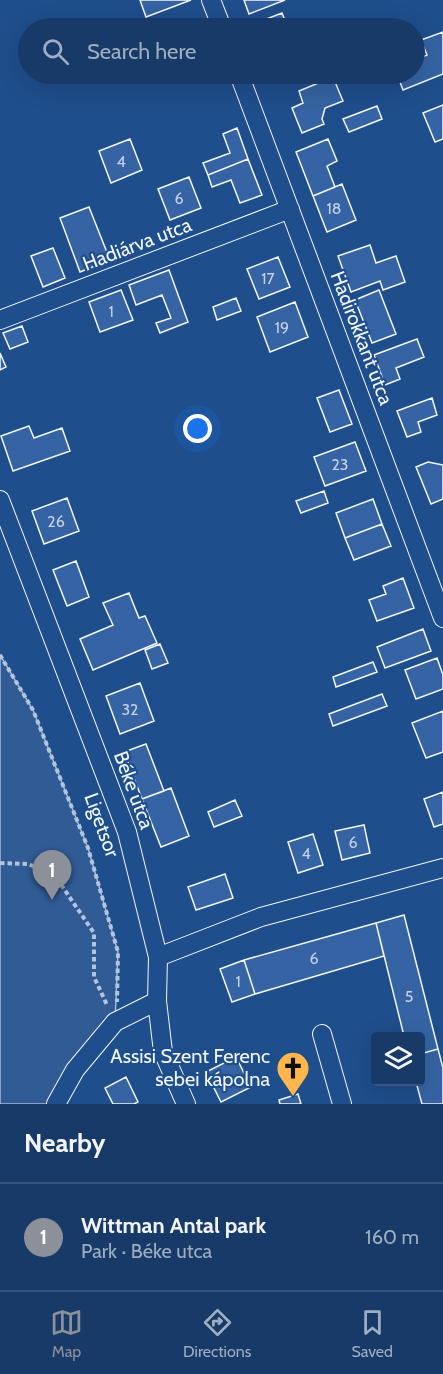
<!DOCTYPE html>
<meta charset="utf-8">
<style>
:root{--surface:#173a69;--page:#20416f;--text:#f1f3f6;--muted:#9eadc0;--line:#36547d;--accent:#8c9099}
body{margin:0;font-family:Cabin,sans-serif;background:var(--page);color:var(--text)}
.controls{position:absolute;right:18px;bottom:18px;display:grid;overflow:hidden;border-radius:6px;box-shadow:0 6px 24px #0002}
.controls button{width:54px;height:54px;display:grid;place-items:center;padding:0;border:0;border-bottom:2px solid var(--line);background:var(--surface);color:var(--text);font:30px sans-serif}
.you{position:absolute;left:198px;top:429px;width:21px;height:21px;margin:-15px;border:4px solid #fff;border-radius:50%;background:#1a73e8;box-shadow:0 0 0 9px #1a73e833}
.badge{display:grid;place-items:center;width:39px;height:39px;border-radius:50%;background:var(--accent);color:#fff;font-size:20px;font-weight:700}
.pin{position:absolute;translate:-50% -50px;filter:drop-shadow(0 2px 3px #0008)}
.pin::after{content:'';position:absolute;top:32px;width:21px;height:18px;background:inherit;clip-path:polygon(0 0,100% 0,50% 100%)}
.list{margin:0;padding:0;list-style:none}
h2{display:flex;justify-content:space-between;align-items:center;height:78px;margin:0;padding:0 24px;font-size:26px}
h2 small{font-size:20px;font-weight:400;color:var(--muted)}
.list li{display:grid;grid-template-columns:39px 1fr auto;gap:18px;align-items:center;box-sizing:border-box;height:108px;padding:0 24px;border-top:2px solid var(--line)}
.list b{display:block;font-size:22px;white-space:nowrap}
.list p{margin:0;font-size:20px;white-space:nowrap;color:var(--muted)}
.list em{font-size:20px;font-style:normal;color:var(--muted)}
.icon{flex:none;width:33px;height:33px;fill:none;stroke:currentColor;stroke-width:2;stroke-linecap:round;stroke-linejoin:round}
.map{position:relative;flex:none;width:443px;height:1104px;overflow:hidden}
.search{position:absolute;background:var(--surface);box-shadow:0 6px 24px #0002;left:18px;right:18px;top:18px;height:66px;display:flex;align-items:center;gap:15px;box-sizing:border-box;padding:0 21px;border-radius:33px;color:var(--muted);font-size:22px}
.sheet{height:186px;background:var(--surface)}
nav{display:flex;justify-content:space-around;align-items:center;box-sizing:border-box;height:84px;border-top:2px solid var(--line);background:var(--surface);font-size:16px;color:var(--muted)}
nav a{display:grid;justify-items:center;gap:3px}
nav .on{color:var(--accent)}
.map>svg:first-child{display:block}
.built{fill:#305b95;stroke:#a8bbd7;stroke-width:1.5}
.building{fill:#3563a3;stroke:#f2f6ff;stroke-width:1.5}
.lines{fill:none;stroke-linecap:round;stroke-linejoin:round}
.minor-casing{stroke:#f2f6ff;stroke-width:20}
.path{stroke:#b3c4dc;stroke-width:4;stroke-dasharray:4.5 3;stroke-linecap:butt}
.minor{stroke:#1f4e8c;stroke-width:18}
.labels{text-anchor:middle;stroke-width:4.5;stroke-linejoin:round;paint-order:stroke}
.number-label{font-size:16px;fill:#c3d1e8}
.street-label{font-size:20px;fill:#f2f6ff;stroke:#1f4e8c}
.poi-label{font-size:20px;fill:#f2f6ff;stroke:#1f4e8c;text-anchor:end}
</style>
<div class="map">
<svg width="443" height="1104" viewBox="0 0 443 1104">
<rect width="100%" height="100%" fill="#1f4e8c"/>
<!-- built -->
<path class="built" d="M0 655 33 710 88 848 118 952 115 1022 56 1104H0Z"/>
<!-- building -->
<path class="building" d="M140 0H191L146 17Z
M244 0H285L249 14Z
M282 13 288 28H249L248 26Z
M443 32V74L403 90 397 74H414V60L427 55 421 40Z
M172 74H188L174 79Z
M333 77 343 101 325 108 322 119 324 124 302 133 292 108 303 103 299 91Z
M443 105V139L435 142 423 113Z
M377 106 382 119 349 132 343 119Z
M237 128 248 159 208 175 203 163 230 153 223 134Z
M130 139 142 170 111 183 99 151Z
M328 139 337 161 327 166 335 187 313 196 296 152Z
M248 159 262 195 240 203 231 180 212 187 208 175Z
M189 177 201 208 170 220 158 189Z
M342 184 356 220 327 232 313 196Z
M89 207 110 260 80 272 60 218Z
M370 245 376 263 396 256 405 282 383 290 380 281 351 292 338 256Z
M53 248 65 278 43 287 31 256Z
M278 257 290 287 259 299 247 269Z
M169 270 188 322 160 333 156 323 171 318 162 295 136 305 129 285Z
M121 290 133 320 100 332 89 302Z
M379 290 396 334 372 343 355 300Z
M236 298 241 311 217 320 213 307Z
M295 302 308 337 270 352 257 317Z
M22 326 28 342 10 349 3 333Z
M417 339 424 357 396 368 400 379 385 385 374 355Z
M0 353 6 367 0 370Z
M339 390 352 424 330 432 317 398Z
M432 398 437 415 418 422 421 432 407 437 397 411Z
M29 426 34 438 62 428 70 451 13 471 1 436Z
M355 442 366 471 325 486 314 457Z
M428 462 443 465V499L431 504 416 467Z
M324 491 328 503 301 513 296 501Z
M67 498 79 531 44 544 32 511Z
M373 499 382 524 345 538 336 513Z
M382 524 391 546 354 560 345 538Z
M76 561 89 597 67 606 53 570Z
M403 578 414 608 377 621 369 600 386 594 383 586Z
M129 593 139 618 145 616 157 643 93 670 80 639 113 625 103 603Z
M423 629 431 651 385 668 377 647Z
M160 644 168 663 152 669 145 650Z
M437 658 443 675V689L416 699 405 670Z
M373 662 377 672 336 687 333 677Z
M140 683 154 721 120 734 106 696Z
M382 694 387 706 333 726 329 714Z
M443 711V752L426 758 412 723Z
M146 744 164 791 142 799 124 752Z
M171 788 189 836 161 847 142 799Z
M443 792V824L434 827 424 799Z
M235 800 242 816 214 827 208 812Z
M364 825 370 853 342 860 335 831Z
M313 834 323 865 298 873 288 842Z
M225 874 233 898 196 910 188 887Z
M404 915 438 1049 420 1054V1036H404L376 923Z
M376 923 384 956 255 994 244 960Z
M244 960 255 994 232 1002 220 969Z
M438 1049 443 1068V1104H422L416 1082H420V1054Z
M236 1057 251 1087 221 1102 206 1072Z
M126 1077 138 1102 134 1104H113L105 1088Z
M298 1094 301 1104H280L279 1100Z"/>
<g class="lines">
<defs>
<path id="minor" d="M211 0 222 28
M239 74 443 618
M0 320 290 209
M0 500 127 832 158 957 157 1001 163 1052 186 1104
M158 957 261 917 443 868
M322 1034 342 1104
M56 1104 75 1070 115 1022 157 1001"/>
</defs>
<!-- minor casing -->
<use href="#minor" class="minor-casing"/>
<!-- path -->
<path class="path" d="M0 655 33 710 88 848 118 952 117 1002
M0 863 28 864 45 871 62 886 94 933V977L107 1005"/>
<!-- minor -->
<use href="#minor" class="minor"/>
</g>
<!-- icons -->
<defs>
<symbol id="church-pin" viewBox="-11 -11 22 30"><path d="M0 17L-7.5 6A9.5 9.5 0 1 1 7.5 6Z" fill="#ffb74d" stroke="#1f4e8c"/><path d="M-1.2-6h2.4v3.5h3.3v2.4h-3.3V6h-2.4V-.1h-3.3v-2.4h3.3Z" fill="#111"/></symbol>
</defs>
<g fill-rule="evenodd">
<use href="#church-pin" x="274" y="1049" width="38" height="52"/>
</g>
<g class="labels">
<!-- number labels -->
<g class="number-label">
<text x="121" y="167">4</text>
<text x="179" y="204">6</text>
<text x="334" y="214">18</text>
<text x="268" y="284">17</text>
<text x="111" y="317">1</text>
<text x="282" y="333">19</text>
<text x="340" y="470">23</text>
<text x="56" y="527">26</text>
<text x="130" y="715">32</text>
<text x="353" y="848">6</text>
<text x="306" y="859">4</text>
<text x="314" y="964">6</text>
<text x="238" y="987">1</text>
<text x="409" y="1002">5</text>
</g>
<!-- street labels -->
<g class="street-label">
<text transform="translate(137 244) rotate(-21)" y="7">Hadiárva utca</text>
<text transform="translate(362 338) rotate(69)" y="7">Hadirokkant utca</text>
<text transform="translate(134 790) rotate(70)" y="7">Béke utca</text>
<text transform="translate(102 825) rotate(70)" y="7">Ligetsor</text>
</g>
<!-- poi labels -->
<g class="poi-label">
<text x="270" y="1063">Assisi Szent Ferenc<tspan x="270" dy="23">sebei kápolna</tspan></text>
</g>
</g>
</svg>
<div class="controls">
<button><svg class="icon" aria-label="layers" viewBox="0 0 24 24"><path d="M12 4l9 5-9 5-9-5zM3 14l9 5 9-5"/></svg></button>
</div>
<div class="you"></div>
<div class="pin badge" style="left:52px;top:900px">1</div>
<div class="search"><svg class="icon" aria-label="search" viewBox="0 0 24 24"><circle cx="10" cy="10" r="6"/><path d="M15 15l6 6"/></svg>Search here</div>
</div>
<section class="sheet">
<h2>Nearby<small></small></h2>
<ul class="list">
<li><span class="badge">1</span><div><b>Wittman Antal park</b><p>Park · Béke utca</p></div><em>160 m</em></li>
</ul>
</section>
<nav>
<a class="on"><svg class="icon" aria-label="map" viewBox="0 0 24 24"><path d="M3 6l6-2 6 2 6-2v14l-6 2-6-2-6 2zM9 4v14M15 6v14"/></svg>Map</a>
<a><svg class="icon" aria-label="directions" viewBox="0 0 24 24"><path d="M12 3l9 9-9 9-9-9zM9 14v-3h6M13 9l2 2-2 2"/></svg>Directions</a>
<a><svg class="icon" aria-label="saved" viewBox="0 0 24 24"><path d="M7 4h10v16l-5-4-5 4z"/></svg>Saved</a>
</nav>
